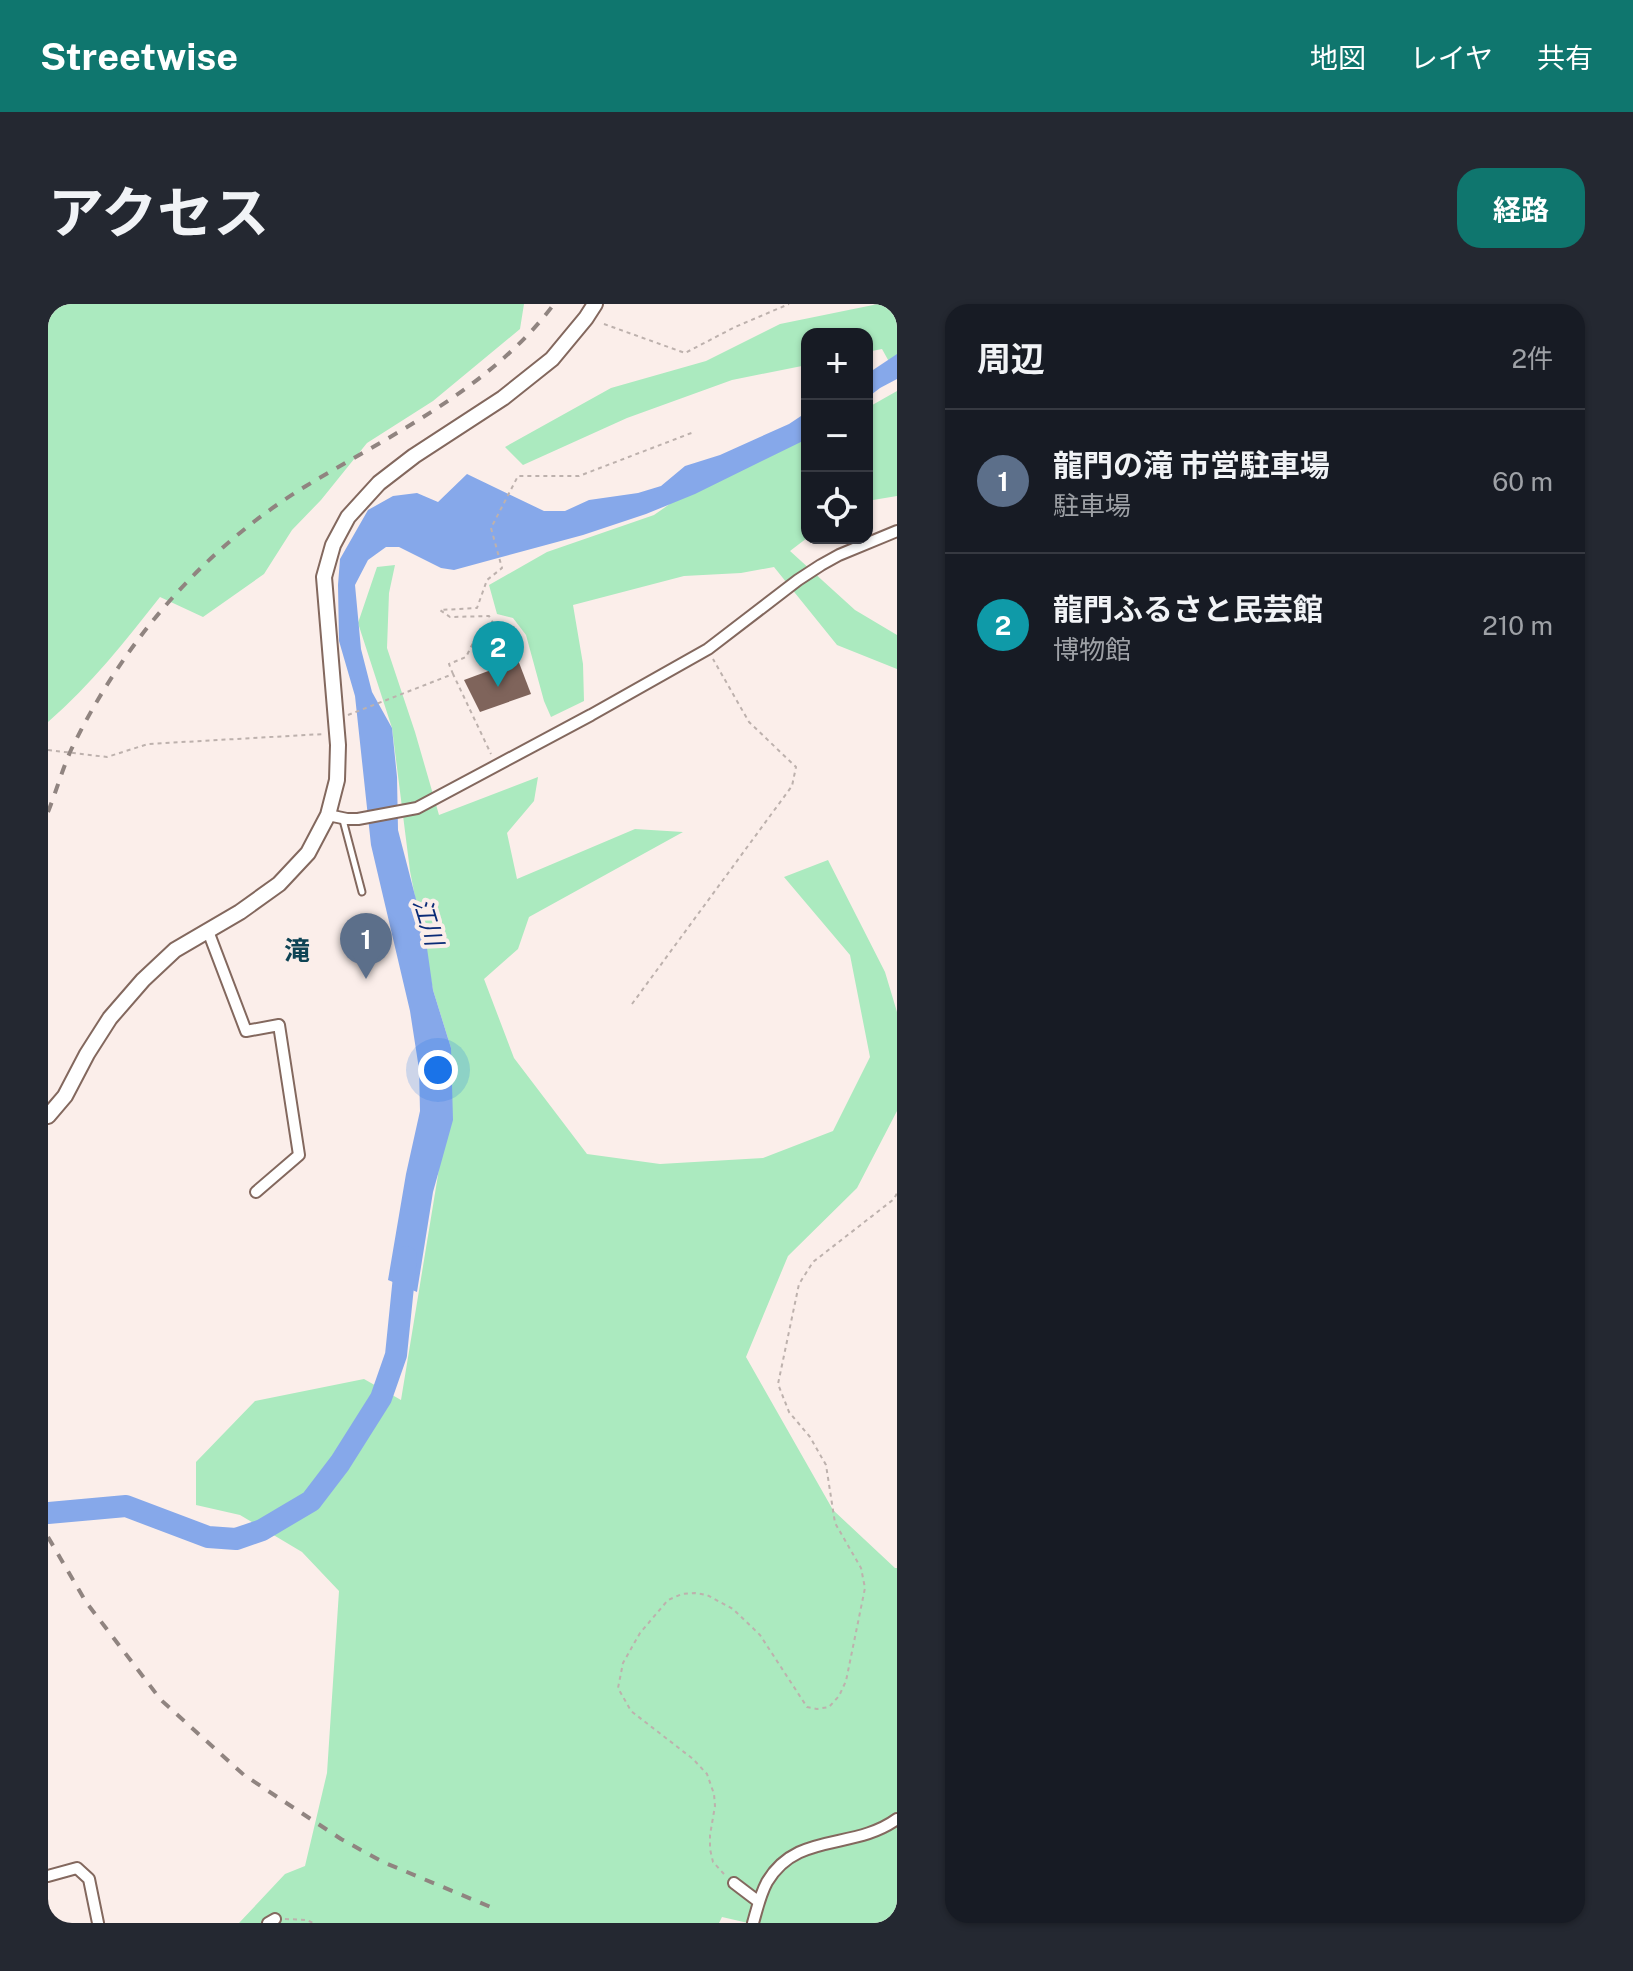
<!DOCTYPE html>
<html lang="ja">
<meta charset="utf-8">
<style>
:root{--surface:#171b24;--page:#242831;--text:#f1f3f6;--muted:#9ea1a6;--line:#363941;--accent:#0f766e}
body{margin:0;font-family:"Public Sans","Noto Sans JP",sans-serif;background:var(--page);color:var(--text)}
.controls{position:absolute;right:24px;top:24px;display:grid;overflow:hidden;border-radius:16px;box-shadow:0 2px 6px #0004}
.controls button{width:72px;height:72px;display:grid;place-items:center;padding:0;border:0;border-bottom:2px solid var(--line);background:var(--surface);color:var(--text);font:40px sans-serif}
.you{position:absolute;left:390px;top:766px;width:28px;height:28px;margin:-20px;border:6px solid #fff;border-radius:50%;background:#1a73e8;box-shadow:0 0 0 12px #1a73e833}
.badge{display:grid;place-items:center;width:52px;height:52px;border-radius:50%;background:var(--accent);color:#fff;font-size:26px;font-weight:700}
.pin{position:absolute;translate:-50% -66px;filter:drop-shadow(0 2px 4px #0008)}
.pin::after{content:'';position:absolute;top:42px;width:28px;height:24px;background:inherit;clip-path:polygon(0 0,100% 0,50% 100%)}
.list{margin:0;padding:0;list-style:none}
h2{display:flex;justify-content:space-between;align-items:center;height:104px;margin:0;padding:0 32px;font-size:34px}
h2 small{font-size:26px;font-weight:400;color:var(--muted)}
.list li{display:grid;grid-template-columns:52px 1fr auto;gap:24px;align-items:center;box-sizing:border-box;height:144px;padding:0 32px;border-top:2px solid var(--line)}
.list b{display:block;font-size:30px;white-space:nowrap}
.list p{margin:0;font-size:26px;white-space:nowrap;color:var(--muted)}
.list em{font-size:26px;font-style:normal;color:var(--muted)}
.icon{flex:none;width:44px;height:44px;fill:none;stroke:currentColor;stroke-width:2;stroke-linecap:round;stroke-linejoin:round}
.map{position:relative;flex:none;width:849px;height:1619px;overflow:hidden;border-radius:24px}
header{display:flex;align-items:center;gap:48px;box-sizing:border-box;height:112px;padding:0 40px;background:var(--accent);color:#fff}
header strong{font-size:38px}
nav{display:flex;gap:44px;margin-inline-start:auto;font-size:28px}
.intro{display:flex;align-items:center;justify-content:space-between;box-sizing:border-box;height:192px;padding:0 48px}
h1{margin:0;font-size:56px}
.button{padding:20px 36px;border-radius:24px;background:var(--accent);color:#fff;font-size:28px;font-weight:700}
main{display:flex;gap:48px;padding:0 48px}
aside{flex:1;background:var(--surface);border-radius:24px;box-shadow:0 2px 6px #0004}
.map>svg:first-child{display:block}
.green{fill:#abeabf}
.water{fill:#86a8ea}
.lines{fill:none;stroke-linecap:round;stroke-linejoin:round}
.river{stroke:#86a8ea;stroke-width:22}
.building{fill:#7f645b}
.lane-casing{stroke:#83685e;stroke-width:9}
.street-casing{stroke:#83685e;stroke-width:14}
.secondary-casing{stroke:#83685e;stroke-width:18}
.path{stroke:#bdb1ad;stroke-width:2;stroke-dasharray:4 4;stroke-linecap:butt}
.lane{stroke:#fff;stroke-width:5}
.street{stroke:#fff;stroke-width:10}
.secondary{stroke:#fff;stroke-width:14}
.rail{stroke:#908480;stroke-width:4;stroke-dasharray:10 10;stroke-linecap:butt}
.labels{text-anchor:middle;stroke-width:8;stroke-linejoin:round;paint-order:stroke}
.water-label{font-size:24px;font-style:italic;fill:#0b2b77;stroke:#fbeeea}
.quarter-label{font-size:26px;font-weight:bold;fill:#0e4354;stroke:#fbeeea}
</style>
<header>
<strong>Streetwise</strong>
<nav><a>地図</a><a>レイヤ</a><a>共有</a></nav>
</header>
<div class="intro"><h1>アクセス</h1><a class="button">経路</a></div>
<main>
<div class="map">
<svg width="849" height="1619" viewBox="0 0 849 1619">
<rect width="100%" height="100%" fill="#fbeeea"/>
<!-- green -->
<path class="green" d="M0 0H476L472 25 385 97 319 139 273 196 244 226 216 270 155 313 112 293C77 337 43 381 0 418Z
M830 0H849V72L834 45 819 48V30H759V61L684 76 579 114 475 161 457 143 563 84 658 57 732 20Z
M849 87V192L819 197V104Z
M759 131V234L742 247 807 306 849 331V365L789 341 726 263 693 269 636 272 525 301 535 360 536 397 503 413 496 397 478 331 465 314 449 310 441 281 499 248 606 211 685 156Z
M347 261 341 289 339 344 367 428 391 511 490 473 486 497 459 529 469 575 587 525 635 528 481 613 470 645 436 675 466 754 539 850 612 860 715 854 785 827 822 753 802 651 736 573 780 556 837 668 849 708V807L809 884 740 952 698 1053 785 1206 847 1264H849V1619H700L674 1613 671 1619H191L237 1570 257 1562 279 1469 291 1287 254 1248 192 1211 148 1201V1158L207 1097 316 1075 353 1096 390 871 403 744 385 686 362 567 344 424 310 319 329 263Z"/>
<!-- water -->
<path class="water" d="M849 50V75L832 84 819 94V70Z
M759 108V135L647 190 598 210 535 231 406 266 393 264 351 243H338L320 256 307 281 313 345 324 388 344 424 349 473 350 526 377 630 385 686 403 744 405 816 385 888 369 988 340 976 358 870 372 807 371 765 362 707 323 541 307 392 291 337 290 281 292 255 320 206 345 192 369 189 390 198 419 170 496 207H517L541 196 590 189 613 182 637 162 672 151 712 133 741 120Z"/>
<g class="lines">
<!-- river -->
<path class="river" d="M0 1209 78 1202 160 1233 188 1235 214 1226 263 1197 292 1159 333 1094 348 1051 358 953"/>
</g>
<!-- building -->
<path class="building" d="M470 356 483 390 432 408 416 376Z"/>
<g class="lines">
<defs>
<path id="lane" d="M295 516 314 588"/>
<path id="street" d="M280 511 299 515H310L369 504 543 411 660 345 750 276 773 261 791 251 849 227
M160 627 198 727 231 721 251 851 208 888
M0 1572 29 1564 41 1575 50 1619
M686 1579 711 1598
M220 1619 227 1615
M705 1619C709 1605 712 1591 719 1578 749 1527 805 1547 849 1515"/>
<path id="secondary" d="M0 812 17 792 39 750 62 714 95 676 127 646 192 608 231 580 260 549 280 511 289 476 290 441 276 273 285 241 300 213 331 179 366 152 455 94 504 55 538 14 547 0"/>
</defs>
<!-- lane casing -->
<use href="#lane" class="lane-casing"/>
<!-- street casing -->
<use href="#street" class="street-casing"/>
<!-- secondary casing -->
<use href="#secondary" class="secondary-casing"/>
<!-- path -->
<path class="path" d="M556 20 637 49 687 23 741 0
M405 370 401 360 418 353 426 337 446 329 464 327 466 322 445 319 441 312 402 313 392 306 429 304 439 276 454 264 443 224 470 172H531L646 128
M300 411 405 370 443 450
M0 446 59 453 100 440 276 430
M584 700 744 482 748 463 701 418 665 355
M676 1570 665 1558 662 1545V1531L667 1502 666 1490 659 1470 645 1455 583 1407 570 1384 575 1359 592 1329 620 1296 634 1290 647 1289 659 1291 685 1305 712 1331 759 1403 769 1405 781 1403 791 1392 798 1377 817 1284 813 1264 787 1219 778 1161 762 1133 741 1108 730 1080 751 980 765 958 846 895 849 889
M237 1615 259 1616 265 1619"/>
<!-- lane -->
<use href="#lane" class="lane"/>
<!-- street -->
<use href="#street" class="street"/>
<!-- secondary -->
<use href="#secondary" class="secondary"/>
<!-- rail -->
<path class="rail" d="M0 508C8 488 14 466 23 446 75 338 156 244 258 182 346 129 443 84 506 0
M0 1233 38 1298 113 1396 196 1471 293 1535 335 1558 445 1604"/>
</g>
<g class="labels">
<!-- water labels -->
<g class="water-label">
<text transform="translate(380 618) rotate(73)" y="8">江川</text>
</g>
<!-- quarter labels -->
<g class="quarter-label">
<text x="249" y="656">滝</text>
</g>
</g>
</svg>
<div class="controls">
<button>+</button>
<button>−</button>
<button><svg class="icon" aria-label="locate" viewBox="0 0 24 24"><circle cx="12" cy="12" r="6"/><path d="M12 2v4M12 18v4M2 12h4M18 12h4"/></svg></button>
</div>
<div class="you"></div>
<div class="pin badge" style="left:318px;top:675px;background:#5c6f8a">1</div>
<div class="pin badge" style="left:450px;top:383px;background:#0f9aa8">2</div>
</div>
<aside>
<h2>周辺<small>2件</small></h2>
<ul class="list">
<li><span class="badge" style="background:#5c6f8a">1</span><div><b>龍門の滝 市営駐車場</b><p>駐車場</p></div><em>60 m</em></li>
<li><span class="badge" style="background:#0f9aa8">2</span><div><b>龍門ふるさと民芸館</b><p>博物館</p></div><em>210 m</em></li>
</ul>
</aside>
</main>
